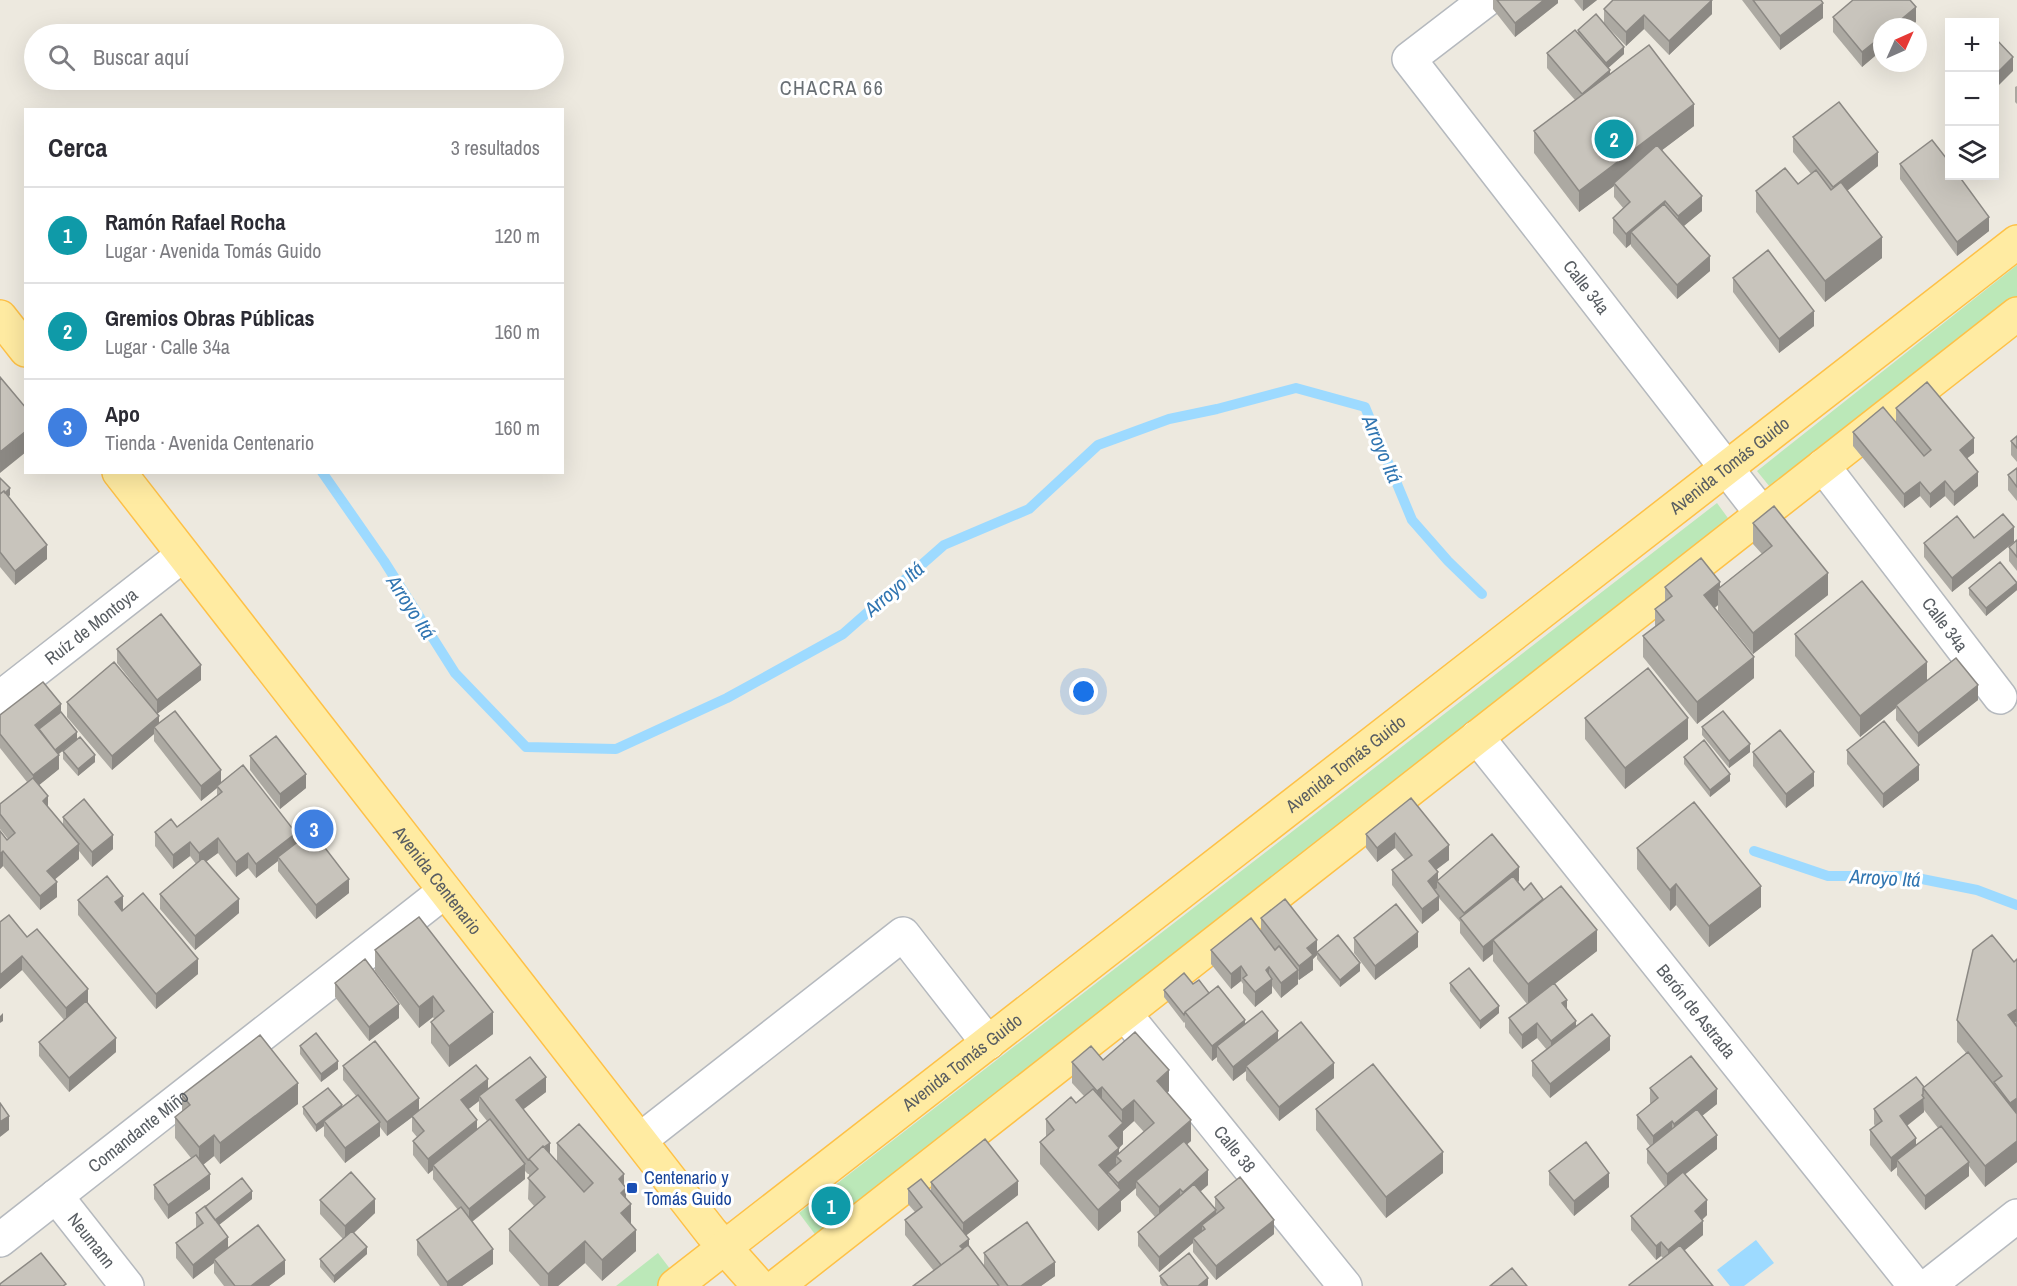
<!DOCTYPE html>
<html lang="es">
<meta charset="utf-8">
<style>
:root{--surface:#fff;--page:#f2f2f3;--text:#2b2b33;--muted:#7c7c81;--line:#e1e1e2;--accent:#b45309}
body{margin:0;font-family:"Archivo Narrow",sans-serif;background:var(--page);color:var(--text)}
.controls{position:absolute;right:18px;top:18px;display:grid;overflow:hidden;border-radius:0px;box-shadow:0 6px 24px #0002}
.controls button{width:54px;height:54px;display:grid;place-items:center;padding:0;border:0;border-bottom:2px solid var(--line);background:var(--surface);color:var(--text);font:30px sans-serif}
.compass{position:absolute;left:1873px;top:18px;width:54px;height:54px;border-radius:50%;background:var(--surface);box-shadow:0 6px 24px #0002;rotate:45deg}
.you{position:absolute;left:1084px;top:692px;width:21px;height:21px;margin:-15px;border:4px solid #fff;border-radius:50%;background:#1a73e8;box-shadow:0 0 0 9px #1a73e833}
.badge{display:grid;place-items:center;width:39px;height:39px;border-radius:50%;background:var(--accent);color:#fff;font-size:20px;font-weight:700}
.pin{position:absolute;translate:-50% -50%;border:3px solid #fff;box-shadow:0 2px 6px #0006}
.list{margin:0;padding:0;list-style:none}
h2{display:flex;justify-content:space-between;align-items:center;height:78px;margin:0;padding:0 24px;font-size:26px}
h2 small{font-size:20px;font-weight:400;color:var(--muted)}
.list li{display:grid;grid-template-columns:39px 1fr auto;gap:18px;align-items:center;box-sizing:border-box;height:96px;padding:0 24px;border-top:2px solid var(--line)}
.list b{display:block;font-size:22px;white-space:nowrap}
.list p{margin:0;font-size:20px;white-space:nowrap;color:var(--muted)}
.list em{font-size:20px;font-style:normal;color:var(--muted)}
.icon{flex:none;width:33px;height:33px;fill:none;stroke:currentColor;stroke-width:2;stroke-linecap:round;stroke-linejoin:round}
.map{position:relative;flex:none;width:2017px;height:1286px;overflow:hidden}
.search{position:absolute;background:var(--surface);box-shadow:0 6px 24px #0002;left:24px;top:24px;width:540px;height:66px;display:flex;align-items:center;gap:15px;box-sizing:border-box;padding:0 21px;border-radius:33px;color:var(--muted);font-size:22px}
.panel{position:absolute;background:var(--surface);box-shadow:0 6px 24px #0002;left:24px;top:108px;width:540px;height:366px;border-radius:0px}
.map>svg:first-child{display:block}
.green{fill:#bbe8b8}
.water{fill:#9ddaff}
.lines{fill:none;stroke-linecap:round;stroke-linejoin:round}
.stream{stroke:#9ddaff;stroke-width:10}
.minor-casing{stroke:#b5b9be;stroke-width:36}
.major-casing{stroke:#fec147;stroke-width:36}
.minor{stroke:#fff;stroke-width:33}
.major{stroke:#ffeba2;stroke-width:33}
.wall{fill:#aca9a2;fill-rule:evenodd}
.shaded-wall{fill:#8c8984}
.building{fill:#c8c4bc;stroke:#8c8984;stroke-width:1.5}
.transit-dot{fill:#1a4fb4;stroke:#fff;stroke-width:2}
.labels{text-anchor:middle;stroke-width:6;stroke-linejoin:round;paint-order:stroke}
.street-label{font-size:18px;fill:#585d62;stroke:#fff}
.transit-label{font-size:18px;fill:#164399;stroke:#fff;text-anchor:start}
.neighbourhood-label{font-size:20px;letter-spacing:1.5px;fill:#696f74;stroke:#fff}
.water-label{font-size:20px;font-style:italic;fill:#3075b1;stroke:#fff}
</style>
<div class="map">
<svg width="2017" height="1286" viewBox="0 0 2017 1286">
<rect width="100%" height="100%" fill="#ede9df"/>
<!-- green -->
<path class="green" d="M2017 265V302L1774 492 1757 471Z
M1717 503 1733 525 817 1237 799 1213Z
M658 1253 683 1286H616Z"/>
<!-- water -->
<path class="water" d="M1756 1240 1774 1263 1744 1286H1730L1717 1270Z"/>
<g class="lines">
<!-- stream -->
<path class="stream" d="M322 472 384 561 455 673 526 747 616 749 727 698 843 634 944 545 1029 509 1098 445 1169 419 1217 409 1296 388 1365 407 1412 520 1448 561 1482 594
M1754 851 1828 876H1907L1977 890 2017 905"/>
<defs>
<g id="minor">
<path id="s1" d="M1486 0 1409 59 1762 514"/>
<path id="s2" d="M1823 466 2000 697"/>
<path id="s3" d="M0 698 183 555"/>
<path id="s4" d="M1477 737 1915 1286"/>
<path id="s5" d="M1125 1014 1345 1286"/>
<path d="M640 1140 903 934 988 1043"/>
<path id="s6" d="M56 1196 127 1286"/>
<path id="s7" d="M0 1240 445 891"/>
<path d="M1928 1286 2017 1216"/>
</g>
<g id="major">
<path d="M0 317 26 350"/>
<path id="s8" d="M119 472 711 1232 759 1286"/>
<path id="s9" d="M675 1286 2017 242"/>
<path d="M777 1286 2017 314"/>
</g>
</defs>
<!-- minor casing -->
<use href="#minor" class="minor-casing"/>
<!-- major casing -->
<use href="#major" class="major-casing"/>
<!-- minor -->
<use href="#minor" class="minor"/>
<!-- major -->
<use href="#major" class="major"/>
</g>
<!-- wall -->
<path class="wall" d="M1493 0H1558V3L1515 37 1493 9Z
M1574 0H1597L1583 11Z
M1742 0H1821L1823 18 1780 50Z
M1604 9 1712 14 1669 55 1644 29 1626 46 1604 23Z
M1833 17 1916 22 1882 27V50L1862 67 1833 32Z
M1578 30 1624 54 1608 68 1610 74 1694 126 1662 150 1702 211 1683 226 1710 271 1677 299 1631 246V244L1626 248 1613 233V218L1624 209 1614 197V186L1579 212 1534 153V131L1575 100 1547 68V53L1578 33Z
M2017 86V104L2015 102V87Z
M1793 137 1878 166 1847 191 1882 258 1825 302 1756 212V191L1798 184 1811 174 1793 152Z
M1900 164 1989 231 1957 256 1900 179Z
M1733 278 1814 326 1779 353 1733 292Z
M1896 408 1974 453 1967 458 1978 486 1954 506 1945 496 1930 508 1920 496 1904 508 1853 446V432L1924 456 1896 422Z
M2017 436V462L2011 455V441Z
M2017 468V501L2008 490V475Z
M0 478 10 495 8 497 47 559 15 585 0 567V579Z
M1753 523 1828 595 1753 654 1718 611V605L1715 608 1754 678 1697 724 1643 657V636L1655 627V609L1665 601V587H1720L1762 554 1753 544Z
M1974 538 2014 542 1952 592 1924 557V543Z
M2017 540V571L2009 561V547Z
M2017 583V590L1986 616 1969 595V588Z
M1795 634 1927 681 1978 700 1918 747 1896 720V708L1860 737 1795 656Z
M117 649 201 680 157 714 159 723 221 783 296 843 349 893 316 919 278 871V861L256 878 248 868 236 877 218 853 206 861 239 913 195 950 160 909V894L196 864 190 856 173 869 155 846V832L177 827 217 796V788L201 801 154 741V734L112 770 67 717V702L154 710 117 663Z
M61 712 77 739 59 754V769L39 785 48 807 63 825V817L113 849 92 867 79 851V859L54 880 57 897 40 910 3 866 0 869V831L7 840 8 839 0 829V804L27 782 0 748V715Z
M1585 718 1688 739 1625 789 1585 739Z
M1702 727 1750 752 1729 768 1702 735Z
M1847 750 1919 780 1883 808 1847 764Z
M63 751 95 762 78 776 63 759Z
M1753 752 1814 786 1786 808 1753 766Z
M250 756 306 788 280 809 250 770Z
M1684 757 1730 781 1710 797 1684 764Z
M1411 798 1449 860 1436 870 1438 880 1519 881 1518 882 1524 890 1543 899 1597 951 1554 984 1576 1026 1610 1050 1550 1098 1532 1076V1061L1547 1050 1537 1038 1522 1049 1509 1033V1018L1527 1004 1493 961V954L1483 962 1460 933V922L1439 898V910L1422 924 1392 885V870L1405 860 1395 848 1377 862 1366 848V834Z
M1637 848 1761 907 1709 947 1676 905 1670 911 1637 869Z
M78 900 123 910 198 974 156 1009 78 915Z
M1261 918 1317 955 1313 959V970L1299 980 1298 979V984L1281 998 1272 986V993L1255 1007 1243 993V984L1241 981 1231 989 1211 964V950L1261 931Z
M27 937 88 1004 116 1052 69 1092 39 1056V1042L64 1020 22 970 0 989Z
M1354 938 1418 947 1375 980 1354 953Z
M375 950 493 1034 449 1067 431 1043V1022L434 1019 433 1017 419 1028 375 971Z
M1317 952 1360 971 1340 987 1317 959Z
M2017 959V1162L1985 1187 1969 1166V1176L1925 1210 1897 1175V1167L1891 1172 1870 1145V1130L1875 1126 1874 1124V1109L1924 1087 1966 1053 1957 1042V1020ZM1924 1110 1938 1128 1916 1145 1907 1126 1924 1112Z
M335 983 399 1018 369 1041 335 997Z
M1450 983 1499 1013 1480 1029 1450 991Z
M1193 984 1209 993 1245 1024 1278 1040 1334 1078 1279 1121 1246 1080V1071L1233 1081 1217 1061V1057L1212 1061 1185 1027V1022L1184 1023 1164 997V990Z
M300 1046 338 1069 321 1082 300 1054Z
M1103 1060 1169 1091 1167 1093 1191 1141 1187 1144 1208 1185 1200 1192 1215 1209V1197L1274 1234 1216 1280 1193 1252V1243L1159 1272 1138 1246V1232L1155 1217 1136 1195V1188L1121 1201V1211L1098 1231 1040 1164V1142L1046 1137V1119L1076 1103 1084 1096 1072 1083V1062ZM1134 1121 1144 1132 1119 1154V1148L1123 1144V1131Z
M343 1066 419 1111 488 1089 546 1092 523 1109 550 1154 557 1162V1143L624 1186 636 1251 602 1281 585 1263 558 1286H540L509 1251V1229L534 1206 528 1199 529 1174H528L525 1171V1179L472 1222 493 1264 462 1286H440L417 1255V1240L458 1210 433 1179V1170L428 1174 413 1155V1141L417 1137 412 1131V1117L387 1136 380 1127V1136L345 1163 324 1136V1126L316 1132 303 1114V1107H342L356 1096 343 1080ZM479 1101V1111L487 1121 477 1129 468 1109Z
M1650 1088 1717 1104 1702 1116 1717 1149 1685 1174 1707 1215 1702 1220 1703 1235 1685 1250 1663 1258 1661 1256 1656 1260 1631 1230V1216L1665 1187 1647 1163V1149L1650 1146 1637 1129V1115L1651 1104 1650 1103Z
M182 1095 298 1104 220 1164 214 1156 203 1165 210 1189 168 1219 154 1199V1185L191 1158 175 1138V1117L182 1111Z
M1316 1109 1443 1173 1386 1218 1316 1130Z
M1549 1171 1609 1187 1574 1216 1549 1185Z
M931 1182 1018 1195 966 1235 969 1246 984 1266V1253L1055 1276 1041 1286H913L934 1271 905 1235V1220L915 1212 908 1204V1189L931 1191Z
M252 1199 219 1225 228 1248 285 1274 269 1286H224L214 1273V1263L193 1279 176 1258V1243L196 1228V1213L205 1207Z
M320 1200 375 1213 354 1233 367 1254 334 1283 320 1267V1259L343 1239 320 1214Z
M1160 1276 1208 1285 1207 1286H1162L1160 1283Z"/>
<!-- shaded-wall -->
<path class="shaded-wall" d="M1544 0H1558V3L1515 37V23Z
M1583 0H1597L1583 11Z
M1712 0V14L1669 55V41Z
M1823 3V18L1780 50V36Z
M1916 7V22L1909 27H1892Z
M1644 15V29L1626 46V32Z
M1882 36V50L1862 67V52Z
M1624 47V54L1606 70V63Z
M2013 57V71L1995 89V75Z
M1610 70V84L1582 108V94Z
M1694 104V126L1616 185 1614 183V186L1579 212V191Z
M1878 152V166L1833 202V187Z
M1702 196V211L1678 231V216Z
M1665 201V215L1631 232V244L1626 248V234Z
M1989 217V231L1957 256V242Z
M1882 237V258L1825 302V281Z
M1710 256V271L1677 299V285Z
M1814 311V326L1779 353V339Z
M26 431V452L0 473V452Z
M1974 438V453L1960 464V450Z
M1978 472V486L1954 506V492Z
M1945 481V496L1930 508V494Z
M1920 482V496L1904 508V494Z
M10 488V495L0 504V497Z
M2014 527V542L1952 592V578Z
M47 545V559L15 585V571Z
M1828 573V595L1753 654V633Z
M1720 582V593L1718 589V605L1704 616V595Z
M2017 583V590L1986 616V608Z
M1754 657V678L1697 724V702Z
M1927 662V683L1896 705V708L1860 737V716Z
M201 665V680L157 714V700Z
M1978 685V700L1918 747V733Z
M61 704V719L35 732V725Z
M159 716V731L154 727V734L112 770V756Z
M1688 718V739L1625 789V768Z
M77 732V739L51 760V752Z
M1750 744V752L1729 768V761Z
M59 755V769L33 790V775Z
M95 755V762L78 776V769Z
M1919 765V780L1883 808V794Z
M221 770V784L217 786V788L201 801V786Z
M1814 772V786L1786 808V794Z
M306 774V788L280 809V794Z
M1730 774V781L1710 797V790Z
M48 796V811L43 801Z
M296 833V847L278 857V861L256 878V864Z
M1395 833V848L1377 862V848Z
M113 835V849L92 867V852Z
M218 838V853L199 867V853Z
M190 842V856L173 869V855Z
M79 844V859L47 886V871Z
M1449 845V860L1429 875V861Z
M3 851V866L0 869V854Z
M248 853V868L236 877V862Z
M1519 867V881L1466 926 1464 924V913Z
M1438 872V882L1437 881V888L1428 895V881Z
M349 879V893L316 919V905Z
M57 882V897L40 910V896Z
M1676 884V905L1670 911V890Z
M1761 886V907L1709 947V926Z
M123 896V910L115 916V902Z
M1439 896V910L1422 924V909Z
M239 899V913L195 950V936Z
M1543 899 1493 940V954L1483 962V947Z
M1597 930V951L1528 1005V984Z
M1418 932V947L1375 980V966Z
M1317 940V955L1313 959V970L1299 980V966L1307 948Z
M22 956V970L0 989V975Z
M198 959V974L156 1009V994Z
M1360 963V971L1340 987V980Z
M1241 966V981L1231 989V974Z
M1269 967V981L1272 979V993L1255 1007V992L1266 970Z
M1298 970V984L1281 998V983Z
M88 989V1004L66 1022V1008Z
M433 996V1017L419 1028V1007Z
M1567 1000V1014L1562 1003Z
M399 1004V1018L369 1041V1027Z
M1499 1006V1013L1480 1029V1021Z
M2017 1009V1030L2008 1015Z
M493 1012V1034L449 1067V1046Z
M3 1013V1021L0 1023V1016Z
M1245 1020V1034L1217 1046V1057L1212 1061V1046Z
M1576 1021V1036L1551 1056V1041Z
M1537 1023V1038L1522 1049V1035Z
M1278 1031V1046L1246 1066V1071L1233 1081V1067Z
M1610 1036V1050L1550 1098V1084Z
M116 1038V1052L69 1092V1078Z
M338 1061V1069L321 1082V1074Z
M1334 1063V1078L1279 1121V1107Z
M1169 1070V1091L1157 1102V1081Z
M546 1077V1092L516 1115V1100Z
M488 1079V1093L479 1096V1101L461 1115V1100Z
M298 1083V1104L220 1164V1143Z
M1102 1087V1108L1097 1112V1091Z
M1717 1089V1104L1674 1138V1124Z
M1923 1094 1924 1112 1900 1131V1116Z
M419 1098V1112L387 1136V1122Z
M2017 1098V1119L2010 1124V1103Z
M1134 1100V1121L1123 1131V1144L1119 1148V1158L1116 1156V1171L1108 1172V1178L1099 1165 1109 1136 1122 1124V1110Z
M342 1105V1112L324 1121V1126L316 1132V1125Z
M9 1116V1130L0 1137V1122Z
M477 1120V1134L433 1165V1170L428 1174V1159Z
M1191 1120V1141L1140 1185 1136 1181V1188L1121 1201V1211L1098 1231V1210L1118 1193V1183Z
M1672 1121V1135L1653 1150V1136Z
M380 1122V1136L345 1163V1148Z
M214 1135V1156L199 1168V1147Z
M1717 1135V1149L1667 1189V1174Z
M1916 1138V1153L1897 1160V1167L1891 1172V1158Z
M2017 1141V1162L1985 1187V1166Z
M550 1143V1157L529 1159Z
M1443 1152V1173L1386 1218V1197Z
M1969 1162V1176L1925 1210V1196Z
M525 1164V1179L469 1224V1209Z
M1208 1170V1185L1183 1206V1192Z
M1609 1173V1187L1574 1216V1201Z
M210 1174V1189L168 1219V1205Z
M624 1174V1190L626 1188V1208L631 1204V1225L621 1213 619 1179Z
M1018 1181V1195L963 1238V1223Z
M1180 1189V1203L1159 1221V1207Z
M252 1191V1199L215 1228V1220Z
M375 1199V1213L345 1241V1226Z
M1707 1200V1215L1695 1226V1211Z
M1216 1210V1224L1205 1229 1202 1225V1236L1193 1238V1243L1159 1272V1257Z
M1274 1220V1234L1216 1280V1266Z
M1703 1221V1235L1668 1264V1250Z
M636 1230V1251L602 1281V1260Z
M228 1237V1251L214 1259V1263L193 1279V1265Z
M969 1239V1253L965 1257 960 1246Z
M585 1241V1263L558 1286H548V1274Z
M1661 1242V1256L1656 1260V1246Z
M367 1247V1254L334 1283V1276Z
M493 1249V1264L462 1286H447V1282Z
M285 1260V1274L269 1286H251Z
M1055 1262V1276L1041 1286H1021Z
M1208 1278V1285L1207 1286H1198Z"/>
<!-- building -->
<path class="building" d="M1497 0H1544L1515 23Z
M1613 0H1712L1669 41 1644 15 1626 32 1604 9Z
M1753 0H1821L1823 3 1780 36Z
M1853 0H1910L1916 7 1892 27H1882V36L1862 52 1833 17Z
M1596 14 1624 47 1606 63 1578 30Z
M1575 30 1610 70 1582 94 1547 53Z
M1995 38 2013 57 1995 75Z
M1649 45 1694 104 1579 191 1534 131Z
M1839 102 1878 152 1833 187 1793 137Z
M1932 140 1950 163V176H1959L1989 217 1957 242 1900 164Z
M1657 145 1702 196 1678 216 1665 201 1626 234 1613 218 1630 202 1614 183Z
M1785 168 1798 184 1816 170 1831 190 1841 182 1882 237 1825 281 1756 191Z
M1664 204 1710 256 1677 285 1631 232Z
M1768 250 1814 311 1779 339 1733 278Z
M0 377 26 408V431L0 452Z
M1927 382 1974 438 1960 450 1978 472 1954 492 1945 481 1930 494 1920 482 1904 494 1853 432 1883 407 1924 456 1931 450 1896 408Z
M2017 436V448L2011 441Z
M2017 468V487L2008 475Z
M0 478 10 488 5 493 4 491 0 494Z
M4 491 47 545 15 571 0 552V494Z
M1774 506 1828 573 1753 633 1718 589 1772 546 1753 523Z
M2003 514 2014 527 1952 578 1924 543 1957 516 1974 538Z
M2017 540V557L2009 547Z
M1701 558 1720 582 1704 595 1754 657 1697 702 1643 636 1664 620 1655 609 1672 596 1665 587Z
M2000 562 2017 583 1986 608 1969 588Z
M1862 581 1927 662 1860 716 1795 634Z
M161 614 201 665 157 700 117 649Z
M1956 658 1978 685 1918 733 1896 705Z
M114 662 159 716 112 756 67 702Z
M1648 668 1688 718 1625 768 1585 718Z
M43 682 61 704 35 725 59 755 33 775 0 734V715Z
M175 711 221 770 201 786 154 727Z
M1723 711 1750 744 1729 761 1702 727Z
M61 712 77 732 55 750 39 729Z
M1884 721 1919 765 1883 794 1847 750Z
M1780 730 1814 772 1786 794 1753 752Z
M276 736 306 774 280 794 250 756Z
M80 737 95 755 78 769 63 751Z
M1704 740 1730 774 1710 790 1684 757Z
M243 765 296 833 256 864 248 853 236 862 218 838 199 853 190 842 173 855 155 832 171 819 177 827 222 792 217 786Z
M33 778 48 796 43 801 79 844 47 871 57 882 40 896 3 851 0 854V831L7 840 15 833 0 814V804Z
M1411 798 1449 845 1429 861 1438 872 1428 881 1439 896 1422 909 1392 870 1412 855 1395 833 1377 848 1366 834Z
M84 799 113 835 92 852 63 817Z
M1694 802 1761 886 1709 926 1676 884 1670 890 1637 848Z
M312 831 349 879 316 905 278 857Z
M1492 834 1519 867 1464 913 1437 881Z
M203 858 239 899 195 936 160 894Z
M107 876 123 896 115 902 122 911 143 893 198 959 156 994 78 900Z
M1513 876 1524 890 1531 883 1543 899 1483 947 1460 918Z
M1561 886 1597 930 1528 984 1493 940Z
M1285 899 1317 940 1307 948 1313 955 1299 966 1261 918Z
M1396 904 1418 932 1375 966 1354 938Z
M9 915 27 937 37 929 88 989 66 1008 22 956 0 975V922Z
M419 917 493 1012 449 1046 431 1022 444 1011 433 996 419 1007 375 950Z
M1251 918 1275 950 1279 946 1298 970 1281 983 1269 967 1266 970 1272 979 1255 992 1243 978 1247 975 1241 966 1231 974 1211 950Z
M1338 935 1360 963 1340 980 1317 952Z
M1992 935 2014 962 2017 959V1009L2008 1015 2017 1027V1098L2010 1103 1994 1082 2002 1076 1957 1020 1973 950Z
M365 959 399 1004 369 1027 335 983Z
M1469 968 1499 1006 1480 1021 1450 983Z
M1184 973 1193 984 1199 980 1209 993 1185 1012 1184 1015 1164 990Z
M1554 983 1567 1000 1562 1003 1576 1021 1551 1041 1537 1023 1522 1035 1509 1018Z
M1218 986 1245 1020 1212 1046 1185 1012Z
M86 1001 116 1038 69 1078 39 1042Z
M1262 1011 1278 1031 1233 1067 1217 1046Z
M1592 1014 1610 1036 1550 1084 1532 1061Z
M2017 1020V1027L2014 1022Z
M1301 1022 1334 1063 1279 1107 1246 1066Z
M1135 1032 1169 1070 1157 1081 1191 1120 1118 1183 1108 1172 1121 1161 1116 1156 1154 1123 1134 1100 1122 1110 1102 1087 1097 1091 1072 1062 1091 1046 1103 1060Z
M316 1033 338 1061 321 1074 300 1046Z
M260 1035 298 1083 220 1143 214 1135 199 1147 175 1117 190 1105 182 1095Z
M375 1041 419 1098 387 1122 343 1066Z
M1968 1052 2017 1114V1141L1985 1166 1923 1088Z
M1691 1056 1717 1089 1674 1124 1672 1121 1653 1136 1637 1115 1658 1098 1650 1088Z
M530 1057 546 1077 516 1100 550 1143 544 1147 543 1146 528 1160 479 1096Z
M1373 1064 1443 1152 1386 1197 1316 1109Z
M476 1065 488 1079 461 1100 477 1120 428 1159 413 1141 424 1131 412 1116Z
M1916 1077 1924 1087 1923 1088V1094L1922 1095 1924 1098 1900 1116 1916 1138 1891 1158 1870 1130 1882 1121 1874 1109Z
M328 1088 342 1105 316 1125 303 1107Z
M1093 1089 1123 1123 1109 1136 1119 1148 1099 1165 1121 1190 1098 1210 1040 1142 1054 1130 1046 1119 1071 1097 1076 1103Z
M358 1095 380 1122 345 1148 324 1121Z
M0 1103 9 1116 0 1122Z
M1697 1109 1717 1135 1667 1174 1647 1149Z
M490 1119 525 1164 469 1209 433 1165Z
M579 1124 624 1174 619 1179 626 1188 621 1193 631 1204 621 1213 636 1230 602 1260 585 1241 548 1274 509 1229 545 1197 528 1178 538 1169 529 1159 543 1146 584 1192 593 1183 557 1143Z
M1941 1126 1969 1162 1925 1196 1897 1160Z
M985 1139 1018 1181 963 1223 931 1182Z
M1184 1141 1208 1170 1183 1192 1180 1189 1159 1207 1136 1181Z
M1586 1142 1609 1173 1574 1201 1549 1171Z
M196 1155 210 1174 168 1205 154 1185Z
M351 1172 375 1199 345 1226 320 1200Z
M1683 1172 1707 1200 1695 1211 1703 1221 1668 1250 1661 1242 1656 1246 1631 1216Z
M1240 1177 1274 1220 1216 1266 1193 1238 1205 1229 1202 1225 1224 1208 1215 1197Z
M242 1178 252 1191 215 1220 205 1207Z
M921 1179 969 1239 960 1246 963 1249 941 1265 905 1220 922 1207 908 1189Z
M1194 1184 1216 1210 1159 1257 1138 1232Z
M205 1206 228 1237 193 1265 176 1243 203 1223 196 1213Z
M461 1207 493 1249 447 1282 417 1240Z
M1027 1222 1055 1262 1021 1286H1008L984 1253Z
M258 1225 285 1260 251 1286H235L214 1259Z
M352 1231 367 1247 334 1276 320 1259Z
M968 1245 999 1286H913Z
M1680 1245 1713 1286H1630L1629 1285Z
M41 1253 66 1284 63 1286H0V1284Z
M1189 1253 1208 1278 1198 1286H1168L1160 1276Z
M1512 1268 1527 1286H1490Z"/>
<!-- markers -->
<rect class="transit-dot" x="626" y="1182" width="12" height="12" rx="3"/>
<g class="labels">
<!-- street labels -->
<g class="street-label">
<text dy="6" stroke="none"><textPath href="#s1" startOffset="386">Calle 34a</textPath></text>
<text dy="6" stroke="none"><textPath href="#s9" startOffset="1336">Avenida Tomás Guido</textPath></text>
<text dy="6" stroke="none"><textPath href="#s2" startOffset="200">Calle 34a</textPath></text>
<text dy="6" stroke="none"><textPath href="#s3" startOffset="116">Ruíz de Montoya</textPath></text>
<text dy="6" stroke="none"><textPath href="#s9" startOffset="850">Avenida Tomás Guido</textPath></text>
<text dy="6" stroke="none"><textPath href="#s8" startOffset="518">Avenida Centenario</textPath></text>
<text dy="6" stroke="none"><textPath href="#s4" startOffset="351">Berón de Astrada</textPath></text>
<text dy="6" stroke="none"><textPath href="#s9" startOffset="364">Avenida Tomás Guido</textPath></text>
<text dy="6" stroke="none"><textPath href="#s7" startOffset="176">Comandante Miño</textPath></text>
<text dy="6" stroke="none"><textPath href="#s5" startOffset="174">Calle 38</textPath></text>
<text dy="6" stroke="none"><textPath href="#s6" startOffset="57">Neumann</textPath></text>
</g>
<!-- transit labels -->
<g class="transit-label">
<text x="644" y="1184">Centenario y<tspan x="644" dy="21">Tomás Guido</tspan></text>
</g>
<!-- neighbourhood labels -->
<g class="neighbourhood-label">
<text x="832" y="95">CHACRA 66</text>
</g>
<!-- water labels -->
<g class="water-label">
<text transform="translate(1382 449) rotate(67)" y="7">Arroyo Itá</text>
<text transform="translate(894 589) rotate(-41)" y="7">Arroyo Itá</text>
<text transform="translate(411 607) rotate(57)" y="7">Arroyo Itá</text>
<text transform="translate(1885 878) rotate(3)" y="7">Arroyo Itá</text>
</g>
</g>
</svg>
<div class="controls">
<button>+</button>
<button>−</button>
<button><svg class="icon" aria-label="layers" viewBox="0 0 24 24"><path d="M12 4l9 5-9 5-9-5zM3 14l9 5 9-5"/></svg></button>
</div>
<svg class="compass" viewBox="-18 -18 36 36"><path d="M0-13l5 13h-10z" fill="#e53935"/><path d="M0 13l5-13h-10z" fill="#7c7c81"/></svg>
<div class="you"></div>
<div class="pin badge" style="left:831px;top:1206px;background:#0f9aa8">1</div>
<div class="pin badge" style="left:1614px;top:139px;background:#0f9aa8">2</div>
<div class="pin badge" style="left:314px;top:829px;background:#3f7fe0">3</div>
<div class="search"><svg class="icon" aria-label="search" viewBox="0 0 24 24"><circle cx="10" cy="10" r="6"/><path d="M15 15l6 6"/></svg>Buscar aquí</div>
<section class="panel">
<h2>Cerca<small>3 resultados</small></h2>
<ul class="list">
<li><span class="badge" style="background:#0f9aa8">1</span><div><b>Ramón Rafael Rocha</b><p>Lugar · Avenida Tomás Guido</p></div><em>120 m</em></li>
<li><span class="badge" style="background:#0f9aa8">2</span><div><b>Gremios Obras Públicas</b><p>Lugar · Calle 34a</p></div><em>160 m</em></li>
<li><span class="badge" style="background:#3f7fe0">3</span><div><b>Apo</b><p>Tienda · Avenida Centenario</p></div><em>160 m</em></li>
</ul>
</section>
</div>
